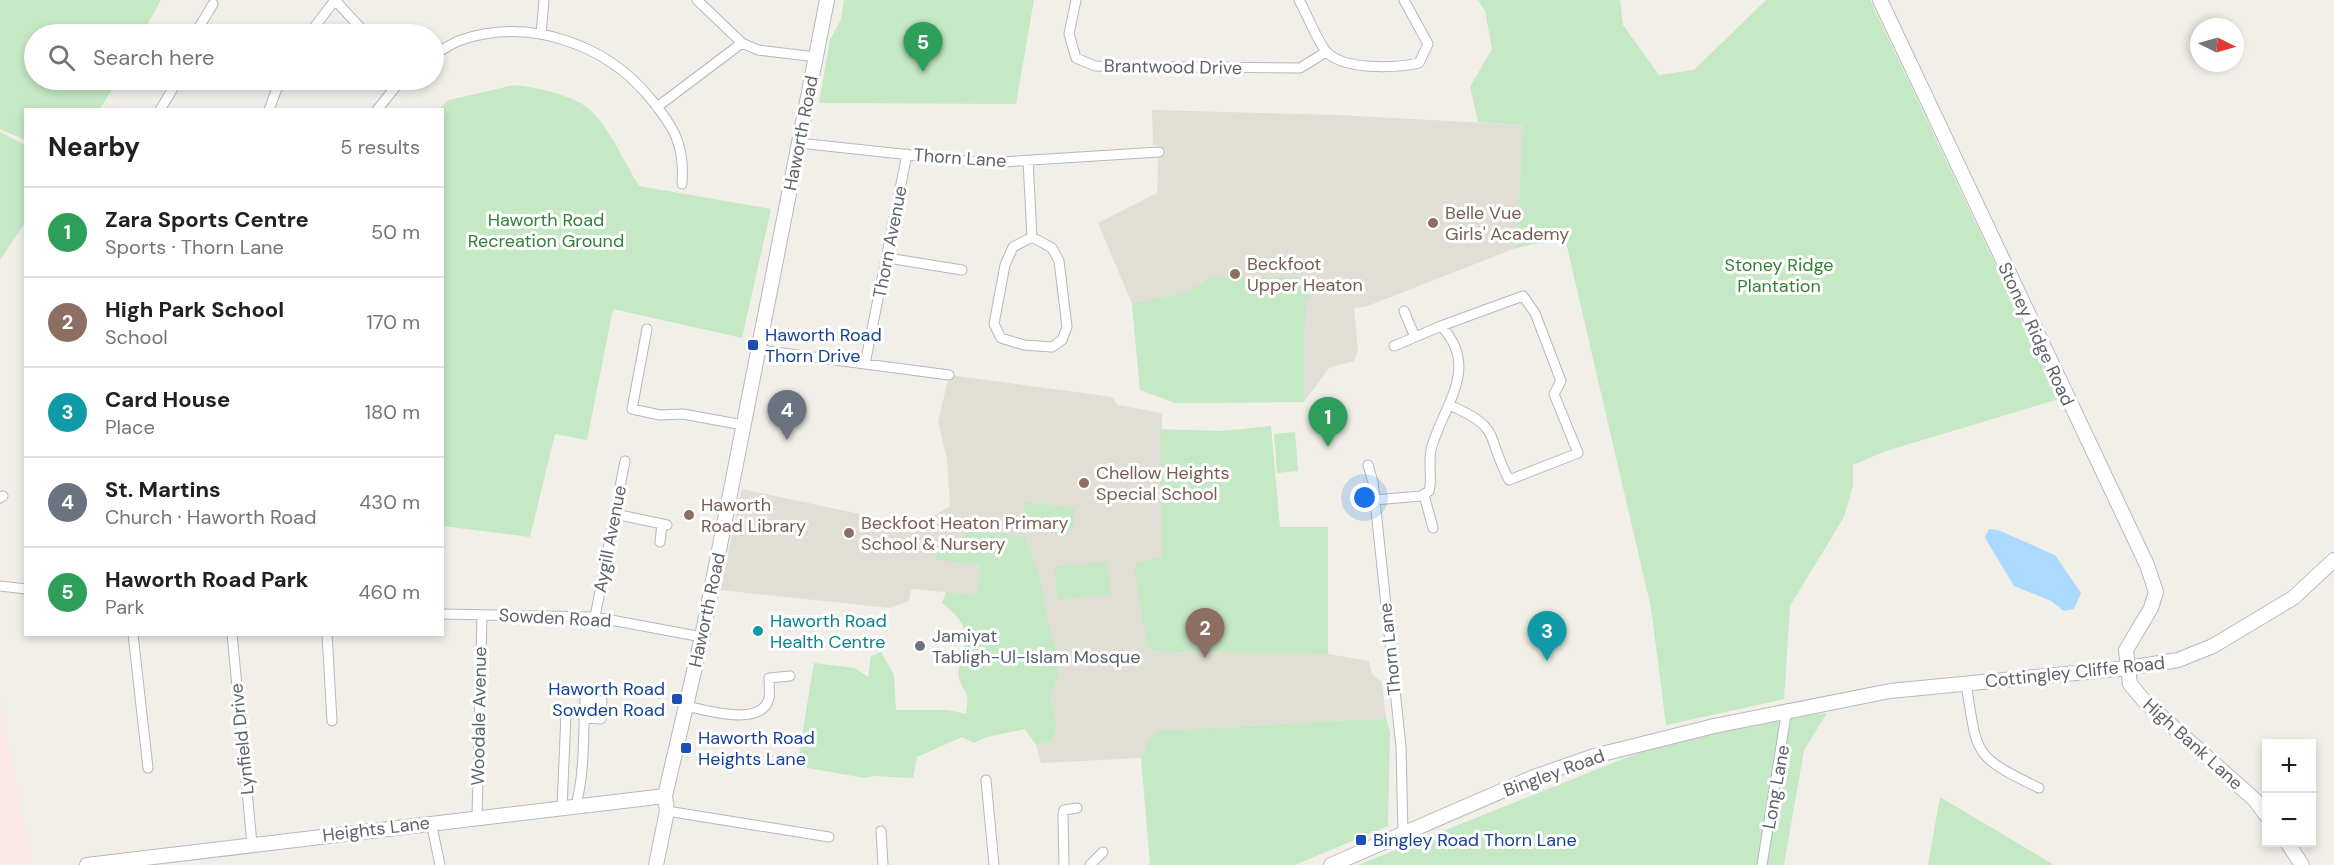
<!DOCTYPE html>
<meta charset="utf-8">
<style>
:root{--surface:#fff;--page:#f2f2f2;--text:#202124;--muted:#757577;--line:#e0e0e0;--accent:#111827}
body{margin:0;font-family:"DM Sans",sans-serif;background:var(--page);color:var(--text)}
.controls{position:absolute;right:18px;bottom:18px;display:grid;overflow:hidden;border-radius:0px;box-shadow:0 3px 9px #0003}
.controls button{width:54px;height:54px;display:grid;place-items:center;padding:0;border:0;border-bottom:2px solid var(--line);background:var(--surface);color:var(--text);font:30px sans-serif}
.compass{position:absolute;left:2190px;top:18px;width:54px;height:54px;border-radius:50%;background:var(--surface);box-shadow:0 3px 9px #0003;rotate:95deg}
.you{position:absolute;left:1365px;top:498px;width:21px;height:21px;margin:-15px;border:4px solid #fff;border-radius:50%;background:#1a73e8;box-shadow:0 0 0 9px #1a73e833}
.badge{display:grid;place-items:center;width:39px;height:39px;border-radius:50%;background:var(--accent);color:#fff;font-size:20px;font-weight:700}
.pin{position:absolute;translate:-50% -50px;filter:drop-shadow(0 2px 3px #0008)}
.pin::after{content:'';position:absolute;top:32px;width:21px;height:18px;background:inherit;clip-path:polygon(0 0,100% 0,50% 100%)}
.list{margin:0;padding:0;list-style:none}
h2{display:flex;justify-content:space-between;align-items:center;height:78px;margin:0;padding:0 24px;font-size:26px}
h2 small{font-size:20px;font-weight:400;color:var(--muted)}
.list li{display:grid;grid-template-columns:39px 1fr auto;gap:18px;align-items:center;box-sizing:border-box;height:90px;padding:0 24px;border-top:2px solid var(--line)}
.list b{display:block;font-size:22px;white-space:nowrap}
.list p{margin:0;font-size:20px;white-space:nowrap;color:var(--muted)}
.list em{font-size:20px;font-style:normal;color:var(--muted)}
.icon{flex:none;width:33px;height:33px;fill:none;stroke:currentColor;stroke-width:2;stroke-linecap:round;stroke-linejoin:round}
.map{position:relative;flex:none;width:2334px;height:865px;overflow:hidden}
.search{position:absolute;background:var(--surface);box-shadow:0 3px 9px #0003;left:24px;top:24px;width:420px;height:66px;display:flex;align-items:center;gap:15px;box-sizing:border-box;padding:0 21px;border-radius:33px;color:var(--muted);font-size:22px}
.panel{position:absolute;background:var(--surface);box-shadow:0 3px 9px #0003;left:24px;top:108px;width:420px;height:528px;border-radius:0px}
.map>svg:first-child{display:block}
.education{fill:#e1ded6}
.medical{fill:#fce8e6}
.green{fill:#c5e8c5}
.water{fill:#aadaff}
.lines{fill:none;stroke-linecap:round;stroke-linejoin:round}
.street-casing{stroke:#b5b8bc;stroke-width:11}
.secondary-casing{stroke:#b6babf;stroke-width:16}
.street{stroke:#fff;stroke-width:9}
.secondary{stroke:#fff;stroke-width:14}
.education-dot{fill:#8d6e63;stroke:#fff;stroke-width:2}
.transit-dot{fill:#1a4fb4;stroke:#fff;stroke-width:2}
.culture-dot{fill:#0f9aa8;stroke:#fff;stroke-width:2}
.worship-dot{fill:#6b7280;stroke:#fff;stroke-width:2}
.labels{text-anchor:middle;stroke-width:6;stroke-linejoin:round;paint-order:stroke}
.street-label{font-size:18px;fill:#5f6368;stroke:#fff}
.education-label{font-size:18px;fill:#785e54;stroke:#fff;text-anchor:start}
.park-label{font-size:18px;fill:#348238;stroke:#fff}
.transit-label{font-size:18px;fill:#164399;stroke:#fff;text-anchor:start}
.culture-label{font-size:18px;fill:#0d838f;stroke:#fff;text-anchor:start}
.worship-label{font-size:18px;fill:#5b616d;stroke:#fff;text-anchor:start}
</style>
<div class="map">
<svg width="2334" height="865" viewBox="0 0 2334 865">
<rect width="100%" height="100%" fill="#f1efe8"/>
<!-- education -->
<path class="education" d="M1152 110 1339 115 1523 125 1516 248 1365 307 1354 308 1358 351 1354 361 1329 368 1304 402 1176 403 1140 390 1132 304 1098 223 1157 193 1159 145H1153Z
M949 375 1112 397 1118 405 1162 413V557L1138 562 1148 649 1161 652 1328 654 1369 661 1372 674 1382 682 1386 718 1228 727 1148 741 1141 758 1041 763 1036 745 1051 742 1057 722 1049 697 1059 675 1058 655 1049 626 958 541 938 547 937 560 980 564 977 595 911 589 909 601 890 608 720 590 742 489 883 519H928L950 506 947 459 938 422Z"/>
<!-- medical -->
<path class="medical" d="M0 700 31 863H0Z"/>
<!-- green -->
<path class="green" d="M0 0H161L142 34H34V80H117L100 109 26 110 25 140 0 129Z
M844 0H1034L1016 104 819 103 830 40 841 19Z
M1478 0H1620L1623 25 1659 75 1694 70 1766 0H1870L2059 399 1886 451 1853 465V486L1844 517 1790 606 1784 699 1666 725 1651 608 1565 238 1516 248 1523 125 1478 122 1470 87 1492 49 1485 11Z
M514 85C534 87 568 94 585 106 605 119 626 165 639 186L771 209 742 338 613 309 587 440 555 434 530 537 442 526V110L439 109 449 100Z
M0 132 25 145V223L0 260Z
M1209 277H1309V301H1305L1304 402 1176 403 1140 390 1132 304C1159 296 1188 298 1209 277Z
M1271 426 1280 527H1328V654L1161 652 1148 649 1134 569 1138 562 1162 557 1160 429 1221 431Z
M1295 432 1298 471 1277 473 1274 434Z
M1024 502 1075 508 1072 532 1021 526Z
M968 531 1024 536 1038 570 1049 626 1058 655 1059 675 1049 697 1057 722 1051 742 1036 745 1025 729 987 737 974 743 962 737 917 757 913 778 874 776 864 778 797 766 814 663 855 668 868 677 871 656 881 652 894 675 896 710H948L966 714C970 687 965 698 959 678 957 673 960 665 961 660 969 630 966 622 942 603L946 592 977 595 980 565 936 560 938 546 958 541Z
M1107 561 1111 594 1058 600 1054 567Z
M1827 713 1804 750 1784 865H1358L1648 749 1783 718Z
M1386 718 1390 732 1388 826 1295 865H1150L1141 758 1148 741 1157 731Z
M1940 797 2054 865H1928Z"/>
<!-- water -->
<path class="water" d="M1989 529 1998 530 2055 555 2081 593 2074 609 2064 611 2051 601 2014 586 1988 543 1985 537Z"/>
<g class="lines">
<defs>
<path id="street" d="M335 0 366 34
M697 0 742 43 758 50 816 57
M1076 0 1069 34 1076 58 1095 66 1300 68 1326 52
M1299 0C1308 16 1315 36 1325 50 1341 71 1396 68 1419 63L1428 44 1404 0
M195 34 213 4
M309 34 335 0
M541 34 544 0
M434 55C442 50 452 43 461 40 529 17 606 44 650 98 674 127 685 145 682 184
M657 107 742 43
M160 110 178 80
M269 110 280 80
M377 110 401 80
M799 143 985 163 1159 152
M1028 160 1032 237 1052 248 1059 261 1067 327 1062 340 1052 347 1024 345 1001 338 994 324 1005 265 1013 247 1032 237
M888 258 962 270
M1404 311 1415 337
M1441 326 1523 296 1535 313 1561 381 1554 394 1578 453 1509 480C1485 435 1503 428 1449 405
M647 329 632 409 660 415 683 414 743 425
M759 350 949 375
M865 364 907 154
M1368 465 1373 482 1401 747 1403 834
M1424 495 1433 528
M0 498 3 496
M1374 500 1421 496 1429 491C1433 477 1427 460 1432 446 1445 403 1480 367 1441 326L1394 346
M615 514 667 525
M660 542 662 524
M0 586 26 589
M442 614 595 617 702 637
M595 617 625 461
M133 634 148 768
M232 634 252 844
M327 634 332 721
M1966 684C1978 755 1971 755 2039 788
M686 706C706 710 762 728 769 698 770 692 769 684 769 678L790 676
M986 780 994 865
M576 805C585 771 583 735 585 700L602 701 601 719 584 718
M562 808 566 714
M667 811 829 837
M477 817 482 615
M431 822 440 865
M881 831 883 865
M1064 865 1063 815 1064 810 1077 808
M1090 865 1103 852
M1762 865 1787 709"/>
<path id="secondary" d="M1880 0 2147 565 2156 592 2151 608 2126 650 2130 684 2145 702 2255 800 2266 815
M2287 842 2302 865
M87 865 665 796
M656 865 667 811 665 796 702 637 827 0
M1331 865 1534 777 1594 756 1714 726 1890 691 2128 668 2178 660 2213 646 2293 598 2334 560"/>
</defs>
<!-- street casing -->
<use href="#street" class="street-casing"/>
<!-- secondary casing -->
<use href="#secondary" class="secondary-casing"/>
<!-- street -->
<use href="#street" class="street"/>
<!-- secondary -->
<use href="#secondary" class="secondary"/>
</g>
<!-- markers -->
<g class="education-dot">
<circle cx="1433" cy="223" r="6"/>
<circle cx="1235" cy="274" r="6"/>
<circle cx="1084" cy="483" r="6"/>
<circle cx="689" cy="515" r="6"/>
<circle cx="849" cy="533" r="6"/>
</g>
<g class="transit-dot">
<rect x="747" y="339" width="12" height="12" rx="3"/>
<rect x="671" y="693" width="12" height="12" rx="3"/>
<rect x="680" y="742" width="12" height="12" rx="3"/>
<rect x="1355" y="834" width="12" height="12" rx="3"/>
</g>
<circle class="culture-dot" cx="758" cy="631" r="6"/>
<circle class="worship-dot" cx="920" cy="646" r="6"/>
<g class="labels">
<!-- street labels -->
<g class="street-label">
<text transform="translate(1173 67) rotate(1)" y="6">Brantwood Drive</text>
<text transform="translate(801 133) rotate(-79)" y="6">Haworth Road</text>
<text transform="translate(960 158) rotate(4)" y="6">Thorn Lane</text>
<text transform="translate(890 242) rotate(-79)" y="6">Thorn Avenue</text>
<text transform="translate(2036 334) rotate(65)" y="6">Stoney Ridge Road</text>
<text transform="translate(610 539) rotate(-79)" y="6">Aygill Avenue</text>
<text transform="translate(707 610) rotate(-78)" y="6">Haworth Road</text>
<text transform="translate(555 618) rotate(3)" y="6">Sowden Road</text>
<text transform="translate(1390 649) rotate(-96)" y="6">Thorn Lane</text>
<text transform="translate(2075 672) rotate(-6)" y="6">Cottingley Cliffe Road</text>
<text transform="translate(479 716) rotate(-89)" y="6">Woodale Avenue</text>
<text transform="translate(242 739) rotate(-96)" y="6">Lynfield Drive</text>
<text transform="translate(2193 744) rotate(42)" y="6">High Bank Lane</text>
<text transform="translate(1554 773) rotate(-20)" y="6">Bingley Road</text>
<text transform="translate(1776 787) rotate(-80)" y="6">Long Lane</text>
<text transform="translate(376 829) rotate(-7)" y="6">Heights Lane</text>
</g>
<!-- education labels -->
<g class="education-label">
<text x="1445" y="219">Belle Vue<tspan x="1445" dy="21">Girls' Academy</tspan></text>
<text x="1247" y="270">Beckfoot<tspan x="1247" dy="21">Upper Heaton</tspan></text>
<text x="1096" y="479">Chellow Heights<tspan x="1096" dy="21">Special School</tspan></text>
<text x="701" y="511">Haworth<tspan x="701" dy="21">Road Library</tspan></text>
<text x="861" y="529">Beckfoot Heaton Primary<tspan x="861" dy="21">School &amp; Nursery</tspan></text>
</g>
<!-- park labels -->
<g class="park-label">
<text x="546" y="226">Haworth Road<tspan x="546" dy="21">Recreation Ground</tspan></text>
<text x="1779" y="271">Stoney Ridge<tspan x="1779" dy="21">Plantation</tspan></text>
</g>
<!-- transit labels -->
<g class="transit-label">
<text x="765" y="341">Haworth Road<tspan x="765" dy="21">Thorn Drive</tspan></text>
<text x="665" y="695" text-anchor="end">Haworth Road<tspan x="665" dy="21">Sowden Road</tspan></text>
<text x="698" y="744">Haworth Road<tspan x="698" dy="21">Heights Lane</tspan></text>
<text x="1373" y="846">Bingley Road Thorn Lane</text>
</g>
<!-- culture labels -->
<g class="culture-label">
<text x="770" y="627">Haworth Road<tspan x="770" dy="21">Health Centre</tspan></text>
</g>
<!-- worship labels -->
<g class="worship-label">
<text x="932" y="642">Jamiyat<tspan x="932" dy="21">Tabligh-Ul-Islam Mosque</tspan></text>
</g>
</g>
</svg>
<div class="controls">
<button>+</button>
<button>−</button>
</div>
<svg class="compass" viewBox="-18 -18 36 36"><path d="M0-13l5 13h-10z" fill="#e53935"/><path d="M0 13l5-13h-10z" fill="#757577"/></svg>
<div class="you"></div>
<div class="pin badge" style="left:1328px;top:447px;background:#2e9e5b">1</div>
<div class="pin badge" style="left:1205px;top:658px;background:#8d6e63">2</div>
<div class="pin badge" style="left:1547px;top:661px;background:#0f9aa8">3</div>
<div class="pin badge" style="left:787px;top:440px;background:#6b7280">4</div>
<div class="pin badge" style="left:923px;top:72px;background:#2e9e5b">5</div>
<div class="search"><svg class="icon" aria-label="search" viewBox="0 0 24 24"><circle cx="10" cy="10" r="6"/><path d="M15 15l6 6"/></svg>Search here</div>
<section class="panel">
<h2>Nearby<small>5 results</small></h2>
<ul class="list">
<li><span class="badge" style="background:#2e9e5b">1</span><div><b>Zara Sports Centre</b><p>Sports · Thorn Lane</p></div><em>50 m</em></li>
<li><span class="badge" style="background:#8d6e63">2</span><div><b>High Park School</b><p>School</p></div><em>170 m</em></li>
<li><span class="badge" style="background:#0f9aa8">3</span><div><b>Card House</b><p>Place</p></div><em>180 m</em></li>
<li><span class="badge" style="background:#6b7280">4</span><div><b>St. Martins</b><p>Church · Haworth Road</p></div><em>430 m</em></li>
<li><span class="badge" style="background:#2e9e5b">5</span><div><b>Haworth Road Park</b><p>Park</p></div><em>460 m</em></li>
</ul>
</section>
</div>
